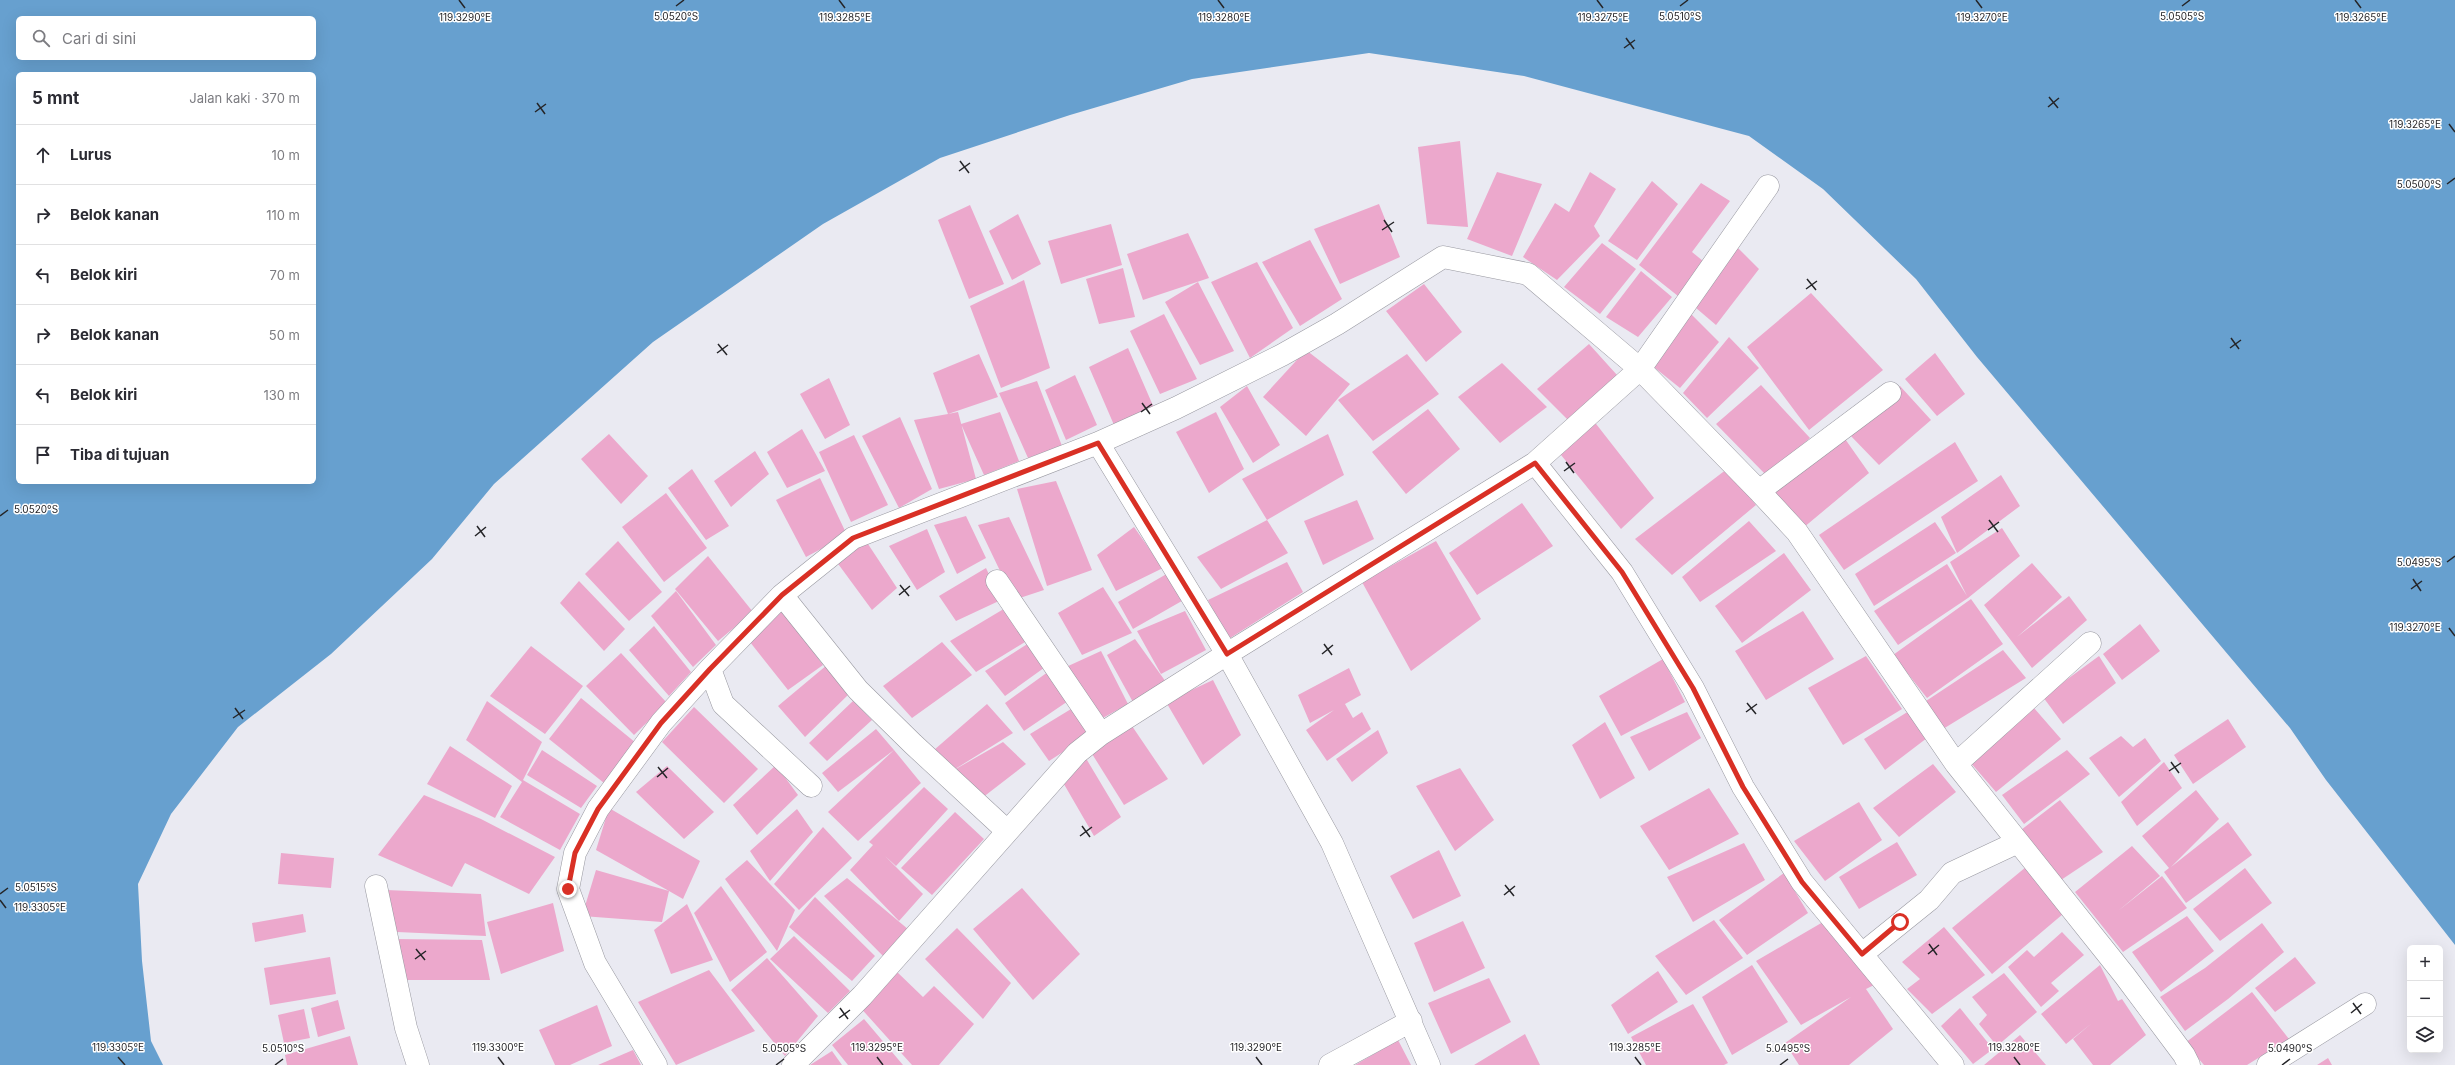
<!DOCTYPE html>
<html lang="id">
<meta charset="utf-8">
<style>
:root{--surface:#fff;--page:#f7f7f7;--text:#2b2b33;--muted:#7c7c81;--line:#e1e1e2}
body{margin:0;font-family:Inter,sans-serif;background:var(--page);color:var(--text)}
.controls{position:absolute;right:12px;bottom:12px;display:grid;overflow:hidden;border-radius:6px;box-shadow:0 4px 16px #0002}
.controls button{width:36px;height:36px;display:grid;place-items:center;padding:0;border:0;border-bottom:1px solid var(--line);background:var(--surface);color:var(--text);font:20px sans-serif}
.stop{position:absolute;width:12px;height:12px;margin:-9px;border:3px solid #d93025;border-radius:50%;background:#fff}
.stop.end{background:#d93025;border-color:#fff;box-shadow:0 1px 4px #0008}
.list{margin:0;padding:0;list-style:none}
h2{display:flex;justify-content:space-between;align-items:center;height:52px;margin:0;padding:0 16px;font-size:17px}
h2 small{font-size:13px;font-weight:400;color:var(--muted)}
.list li{display:grid;grid-template-columns:26px 1fr auto;gap:12px;align-items:center;box-sizing:border-box;height:60px;padding:0 16px;border-top:1px solid var(--line)}
.list b{display:block;font-size:15px;white-space:nowrap}
.list em{font-size:13px;font-style:normal;color:var(--muted)}
.icon{flex:none;width:22px;height:22px;fill:none;stroke:currentColor;stroke-width:2;stroke-linecap:round;stroke-linejoin:round}
.map{position:relative;flex:none;width:2455px;height:1065px;overflow:hidden}
.search{position:absolute;background:var(--surface);box-shadow:0 4px 16px #0002;left:16px;top:16px;width:300px;height:44px;display:flex;align-items:center;gap:10px;box-sizing:border-box;padding:0 14px;border-radius:6px;color:var(--muted);font-size:15px}
.panel{position:absolute;background:var(--surface);box-shadow:0 4px 16px #0002;left:16px;top:72px;width:300px;height:412px;border-radius:6px}
.map>svg:first-child{display:block}
.water{fill:#67a0cf;fill-rule:evenodd}
.building{fill:#eca8cc}
.lines{fill:none;stroke-linecap:round;stroke-linejoin:round}
.minor-casing{stroke:#9999a1;stroke-width:23}
.minor{stroke:#fff;stroke-width:22}
.route{stroke:#d93025;stroke-width:5}
.ticks{fill:none;stroke:#252528;stroke-width:1.5}
.ticks-label{font-size:10px;text-anchor:middle;fill:#252528;stroke:#fff;stroke-width:3;stroke-linejoin:round;paint-order:stroke}
</style>
<div class="map">
<svg width="2455" height="1065" viewBox="0 0 2455 1065">
<rect width="100%" height="100%" fill="#eaeaf2"/>
<!-- water -->
<path class="water" d="M0 0H2455V945L2326 780 2290 728 1977 357 1916 279 1823 189 1749 136 1524 76 1369 53 1192 79 1070 115 940 158 823 224 653 342 494 484 432 559 331 654 238 727 171 814 138 884 142 961 151 1041 163 1065H0ZM18 18H314V58H18ZM18 74H314V482H18Z"/>
<!-- building -->
<path class="building" d="M1460 141 1468 227 1427 224 1418 147Z
M1497 172 1542 184 1512 256 1467 239Z
M1590 172 1616 189 1594 226 1600 236 1557 280 1523 257 1555 203 1569 212Z
M1652 181 1678 204 1637 260 1608 241Z
M1701 183 1730 201 1692 252 1703 261 1678 296 1639 265Z
M1379 204 1400 257 1340 284 1314 229Z
M970 205 1004 284 969 299 938 220Z
M1018 214 1041 264 1012 280 989 231Z
M1111 224 1122 265 1061 284 1048 241Z
M1188 233 1209 278 1143 300 1127 254Z
M1310 240 1342 299 1300 326 1262 262Z
M1602 243 1636 269 1600 314 1564 287Z
M1733 243 1759 269 1716 325 1689 302Z
M1257 262 1293 328 1250 358 1211 282Z
M1123 268 1135 317 1099 324 1086 279Z
M1641 271 1672 297 1638 337 1606 317Z
M1024 280 1050 368 1001 388 970 306Z
M1198 282 1234 351 1200 365 1165 302Z
M1424 284 1462 332 1426 362 1386 311Z
M1811 293 1883 370 1809 430 1747 347Z
M1685 308 1719 342 1680 388 1645 360Z
M1164 314 1197 379 1160 394 1130 331Z
M1729 337 1759 368 1707 418 1683 393Z
M1589 344 1617 375 1568 420 1537 389Z
M1128 348 1154 408 1114 425 1089 367Z
M1306 350 1350 384 1306 436 1263 397Z
M1935 353 1965 394 1937 416 1905 379Z
M979 354 998 397 948 414 958 412 976 479 939 489 914 420 948 414 933 373Z
M1407 354 1439 394 1373 441 1338 400Z
M1502 363 1547 407 1500 443 1458 397Z
M1075 375 1097 425 1066 440 1045 390Z
M829 378 850 425 825 439 800 394Z
M1037 381 1062 446 1028 458 999 393Z
M1761 385 1810 438 1767 476 1716 424Z
M1247 386 1280 445 1253 463 1220 407Z
M1900 386 1931 420 1879 465 1848 433Z
M1428 409 1460 449 1406 494 1372 452Z
M1000 412 1019 461 984 475 961 424Z
M1216 412 1244 469 1209 493 1176 432Z
M900 417 932 489 899 508 862 436Z
M1593 420 1654 498 1621 529 1557 450Z
M802 429 825 471 787 488 767 452Z
M609 434 648 476 621 504 581 459Z
M1328 434 1344 475 1267 520 1242 479Z
M854 435 888 505 851 522 819 452Z
M1843 436 1869 473 1803 528 1772 490Z
M1955 442 1978 481 1844 570 1819 535Z
M755 451 769 474 731 507 714 481Z
M692 469 729 526 706 540 668 488Z
M1727 469 1756 505 1672 575 1635 539Z
M2001 475 2020 506 1957 553 1941 517Z
M820 478 847 535 806 557 776 500Z
M1056 481 1092 570 1047 586 1017 489Z
M666 493 707 548 664 582 622 527Z
M1357 500 1374 539 1323 565 1304 521Z
M1522 503 1553 546 1477 595 1449 553Z
M966 516 986 558 957 574 934 525Z
M1009 517 1044 590 1014 600 978 525Z
M1267 520 1288 553 1221 589 1197 557Z
M1749 521 1776 551 1700 602 1682 577Z
M1935 522 1956 553 1874 606 1855 574Z
M1134 527 1163 568 1116 591 1097 555Z
M2002 528 2020 556 1968 598 1898 645 1874 611 1947 564 1967 596 1950 562Z
M927 529 945 572 917 590 889 546Z
M618 541 662 592 629 621 585 574Z
M866 541 897 588 872 610 836 561Z
M1436 541 1481 619 1411 671 1362 582Z
M1784 553 1811 590 1742 643 1715 606Z
M708 556 753 612 718 641 675 589Z
M1287 562 1303 592 1227 640 1208 600Z
M2032 563 2062 597 2017 637 2069 596 2087 620 2032 668 1984 605Z
M986 568 1001 600 956 621 939 596Z
M1170 572 1187 598 1133 629 1118 602Z
M579 581 625 629 604 651 560 603Z
M1103 587 1132 633 1082 655 1058 613Z
M676 591 716 645 693 667 651 616Z
M1971 599 2003 644 1927 698 1893 655Z
M1007 607 1030 639 976 672 950 641Z
M782 609 823 665 788 690 746 637Z
M1185 611 1206 650 1161 674 1137 631Z
M1803 611 1834 659 1766 700 1735 651Z
M2140 624 2160 651 2122 680 2103 654Z
M654 626 691 672 669 696 629 650Z
M1135 639 1171 689 1134 704 1107 655Z
M1032 641 1048 665 1005 696 985 671Z
M942 642 972 675 912 718 883 686Z
M531 646 583 686 545 734 490 696Z
M2003 650 2026 678 1943 729 1926 701Z
M1101 651 1128 704 1101 719 1066 667Z
M621 653 667 703 634 735 586 686Z
M1866 656 1902 709 1843 745 1808 688Z
M2099 656 2116 683 2063 724 2043 697Z
M1663 659 1685 702 1621 736 1599 696Z
M827 665 850 693 805 737 778 706Z
M1349 668 1361 695 1345 704 1353 718 1362 712 1371 729 1327 761 1306 730 1334 710 1310 723 1298 695Z
M1052 669 1077 695 1024 731 1005 703Z
M1213 680 1241 735 1203 765 1166 702Z
M581 698 636 743 604 783 549 739Z
M487 701 542 742 523 780 580 814 560 850 500 817 522 782 466 740Z
M853 701 872 720 827 761 809 743Z
M987 704 1013 733 952 771 934 750Z
M1076 706 1094 732 1049 761 1030 734Z
M694 707 758 769 724 803 662 742Z
M2034 708 2061 739 1996 792 1970 762Z
M1909 711 1927 738 1885 770 1864 739Z
M1687 712 1701 738 1649 771 1630 737Z
M2228 719 2246 747 2193 784 2174 755Z
M1605 722 1635 778 1600 799 1572 745Z
M1132 726 1168 779 1124 805 1089 749Z
M876 729 894 750 838 792 822 773Z
M1378 730 1388 753 1352 782 1336 759Z
M2121 736 2133 747 2145 738 2161 761 2119 797 2089 758Z
M1003 742 1026 764 982 798 954 770Z
M450 746 512 786 495 818 427 784Z
M542 750 597 786 581 808 527 775Z
M894 750 921 783 858 841 828 812Z
M2067 750 2090 774 2024 824 2002 795Z
M1084 755 1121 817 1094 836 1061 779Z
M2164 762 2182 788 2137 826 2121 802Z
M1933 764 1956 792 1899 837 1873 808Z
M776 765 798 795 757 835 733 805Z
M667 766 714 812 684 839 636 792Z
M1460 768 1494 820 1455 851 1416 786Z
M924 787 948 809 896 866 885 856 923 894 899 921 850 870 873 845 869 842Z
M1709 788 1739 834 1669 870 1640 826Z
M2196 790 2219 819 2171 867 2228 822 2252 855 2186 903 2164 872 2169 868 2142 836Z
M424 795 481 819 555 857 529 894 465 863 452 887 378 855Z
M2060 800 2103 852 2061 880 2021 830Z
M1859 802 1882 840 1825 881 1794 841Z
M609 808 700 861 683 899 669 891 662 922 582 916 596 870 669 891 596 850Z
M797 809 813 832 770 881 750 851Z
M955 812 984 839 932 895 901 868Z
M823 827 852 858 799 910 774 884Z
M1897 842 1917 875 1859 909 1839 877Z
M1744 843 1765 880 1693 922 1667 877Z
M2132 846 2160 876 2118 911 2162 876 2187 908 2123 952 2075 892Z
M1439 850 1461 896 1413 919 1390 876Z
M281 853 334 858 331 888 278 884Z
M747 860 795 910 777 951 725 879Z
M2026 867 2063 914 1992 974 1952 928Z
M2245 868 2272 903 2220 941 2193 909Z
M1784 873 1808 913 1747 955 1719 920Z
M847 878 909 930 885 958 824 896Z
M721 886 767 952 730 982 694 913Z
M1022 888 1080 954 1033 1000 973 929Z
M386 890 481 894 486 936 397 932Z
M815 897 875 956 852 981 789 927Z
M553 903 564 951 501 974 487 922Z
M687 904 713 960 671 974 654 930Z
M303 914 306 932 255 942 252 923Z
M2187 916 2214 951 2161 992 2132 952Z
M1714 920 1743 958 1686 995 1655 956Z
M1463 921 1485 968 1434 992 1414 943Z
M1823 922 1876 984 1866 989 1893 1029 1849 1065H1799L1785 1043 1851 997 1801 1025 1756 961Z
M2262 923 2284 952 2228 999 2185 1031 2160 997 2205 968Z
M1944 927 1985 975 1932 1014 1907 989 1920 979 1902 962Z
M957 928 1011 983 983 1019 925 959Z
M2062 932 2084 955 2051 983 2059 991 2041 1007 2008 967 2027 950 2034 957Z
M794 936 850 991 828 1013 770 959Z
M395 939 482 940 490 980H403Z
M330 957 336 994 270 1005 264 968Z
M2295 957 2316 983 2275 1012 2255 988Z
M767 958 818 1016 785 1056 731 990Z
M1752 965 1788 1022 1732 1055 1702 997Z
M2100 965 2118 1001 2122 999 2146 1035 2110 1065H2093L2073 1039 2092 1023 2066 1044 2041 1014Z
M709 970 755 1031 676 1065 638 1002Z
M895 970 923 997 934 986 974 1024 939 1065H912L858 1005Z
M1658 971 1678 1002 1628 1034 1611 1005Z
M2004 973 2037 1012 1997 1046 1979 1024 1987 1015 1972 997Z
M1489 978 1511 1022 1451 1054 1428 1003Z
M2252 992 2289 1039 2247 1065H2204L2185 1043Z
M338 1000 345 1029 318 1037 311 1008Z
M1693 1004 1728 1063 1724 1065H1646L1631 1037Z
M597 1005 612 1046 570 1065H555L539 1030Z
M1960 1008 1993 1049 1973 1064 1941 1026Z
M304 1009 310 1038 284 1043 278 1015Z
M864 1019 903 1065H848L832 1045Z
M1525 1034 1540 1065H1474Z
M2020 1035 2046 1065H1984Z
M350 1036 358 1065H287L285 1055Z
M1398 1040 1411 1065H1355Z
M633 1050 641 1065H598Z
M832 1051 842 1065H810Z
M2328 1058 2332 1065H2317Z"/>
<g class="lines">
<defs>
<path id="minor" d="M1768 186 1640 369 1535 463 1622 572 1693 688 1743 787 1802 882 1953 1065
M1098 443 1227 654 1332 843 1429 1065
M1759 491 1890 393
M997 581 1101 734
M782 595 858 690 913 744 1007 831
M710 669 723 704 811 786
M1956 764 2090 643
M376 886 406 1028 418 1065
M1862 954 1929 900 1952 873 2018 842
M656 1065 595 963 568 889 575 853 598 809 661 723 710 669 782 595 853 538 1098 443 1176 408 1282 355 1337 324 1443 257 1528 274 1640 369 1759 491 1797 532 1956 764 2125 976 2184 1055 2189 1065
M793 1065 862 996 1077 753 1101 734 1227 654 1535 463
M1330 1065 1411 1021
M2268 1065 2365 1004"/>
</defs>
<!-- minor casing -->
<use href="#minor" class="minor-casing"/>
<!-- minor -->
<use href="#minor" class="minor"/>
</g>
<g class="lines">
<!-- route -->
<path class="route" d="M568 889 575 853 598 809 661 723 710 669 782 595 853 538 1098 443 1227 654 1535 463 1622 572 1693 688 1743 787 1802 882 1862 954 1900 922"/>
</g>
<!-- ticks -->
<path class="ticks" d="M459 0 465 8M839 0 845 8M1218 0 1224 8M1597 0 1603 8M1976 0 1982 8M2355 0 2361 8M676 6 684 0M1680 6 1688 0M2182 6 2190 0M1626 38 1634 49M1624 48 1635 40M2049 97 2058 108M537 103 545 114M2048 107 2059 98M535 112 546 104M2449 124 2455 132M960 161 969 173M959 171 970 163M2447 184 2455 178M1384 220 1392 232M1382 230 1394 222M1807 279 1816 290M1806 289 1817 281M2231 338 2239 349M718 344 727 355M2230 348 2241 340M717 353 728 345M1142 403 1150 414M1141 412 1152 404M1566 462 1574 473M1564 471 1575 463M0 516 8 510M1989 520 1998 532M477 526 485 537M1988 530 1999 522M475 536 486 527M2447 562 2455 556M2413 579 2421 591M900 585 909 596M2411 589 2422 581M899 595 910 586M2449 628 2455 636M1324 644 1332 655M1322 654 1333 645M1747 703 1756 714M235 708 243 719M1746 712 1757 704M233 718 245 710M2171 762 2179 773M658 767 667 778M2169 771 2181 763M657 777 668 768M1082 826 1090 837M1080 836 1092 827M1505 885 1514 896M0 894 8 888M1504 895 1515 886M0 900 6 908M1929 944 1937 955M416 949 425 960M1928 954 1939 945M415 959 426 951M2353 1003 2361 1014M840 1008 848 1019M2351 1013 2362 1004M839 1018 850 1010M118 1057 125 1065M498 1057 504 1065M877 1057 883 1065M1256 1057 1262 1065M1635 1057 1641 1065M2014 1057 2020 1065M275 1065 283 1059M776 1065 784 1059M1780 1065 1788 1059M2282 1065 2290 1059"/>
<g class="ticks-label">
<text x="676" y="20">5.0520°S</text>
<text x="1680" y="20">5.0510°S</text>
<text x="2182" y="20">5.0505°S</text>
<text x="465" y="21">119.3290°E</text>
<text x="845" y="21">119.3285°E</text>
<text x="1603" y="21">119.3275°E</text>
<text x="1224" y="21">119.3280°E</text>
<text x="1982" y="21">119.3270°E</text>
<text x="2361" y="21">119.3265°E</text>
<text x="2415" y="128">119.3265°E</text>
<text x="2419" y="188">5.0500°S</text>
<text x="36" y="513">5.0520°S</text>
<text x="2419" y="566">5.0495°S</text>
<text x="2415" y="631">119.3270°E</text>
<text x="36" y="891">5.0515°S</text>
<text x="40" y="911">119.3305°E</text>
<text x="118" y="1051">119.3305°E</text>
<text x="498" y="1051">119.3300°E</text>
<text x="877" y="1051">119.3295°E</text>
<text x="1256" y="1051">119.3290°E</text>
<text x="1635" y="1051">119.3285°E</text>
<text x="2014" y="1051">119.3280°E</text>
<text x="283" y="1052">5.0510°S</text>
<text x="784" y="1052">5.0505°S</text>
<text x="1788" y="1052">5.0495°S</text>
<text x="2290" y="1052">5.0490°S</text>
</g>
</svg>
<div class="controls">
<button>+</button>
<button>−</button>
<button><svg class="icon" aria-label="layers" viewBox="0 0 24 24"><path d="M12 4l9 5-9 5-9-5zM3 14l9 5 9-5"/></svg></button>
</div>
<div class="stop" style="left:1900px;top:922px"></div>
<div class="stop end" style="left:568px;top:889px"></div>
<div class="search"><svg class="icon" aria-label="search" viewBox="0 0 24 24"><circle cx="10" cy="10" r="6"/><path d="M15 15l6 6"/></svg>Cari di sini</div>
<section class="panel">
<h2>5 mnt<small>Jalan kaki · 370 m</small></h2>
<ul class="list">
<li><svg class="icon" aria-label="ahead" viewBox="0 0 24 24"><path d="M12 20V5M6 11l6-6 6 6"/></svg><div><b>Lurus</b></div><em>10 m</em></li>
<li><svg class="icon" aria-label="right" viewBox="0 0 24 24"><path d="M7 20v-9h11M14 6l5 5-5 5"/></svg><div><b>Belok kanan</b></div><em>110 m</em></li>
<li><svg class="icon" aria-label="left" viewBox="0 0 24 24"><path d="M17 20v-9H6M10 6l-5 5 5 5"/></svg><div><b>Belok kiri</b></div><em>70 m</em></li>
<li><svg class="icon" aria-label="right" viewBox="0 0 24 24"><path d="M7 20v-9h11M14 6l5 5-5 5"/></svg><div><b>Belok kanan</b></div><em>50 m</em></li>
<li><svg class="icon" aria-label="left" viewBox="0 0 24 24"><path d="M17 20v-9H6M10 6l-5 5 5 5"/></svg><div><b>Belok kiri</b></div><em>130 m</em></li>
<li><svg class="icon" aria-label="arrive" viewBox="0 0 24 24"><path d="M6 21V4h12l-3 4 3 4H6"/></svg><div><b>Tiba di tujuan</b></div></li>
</ul>
</section>
</div>
